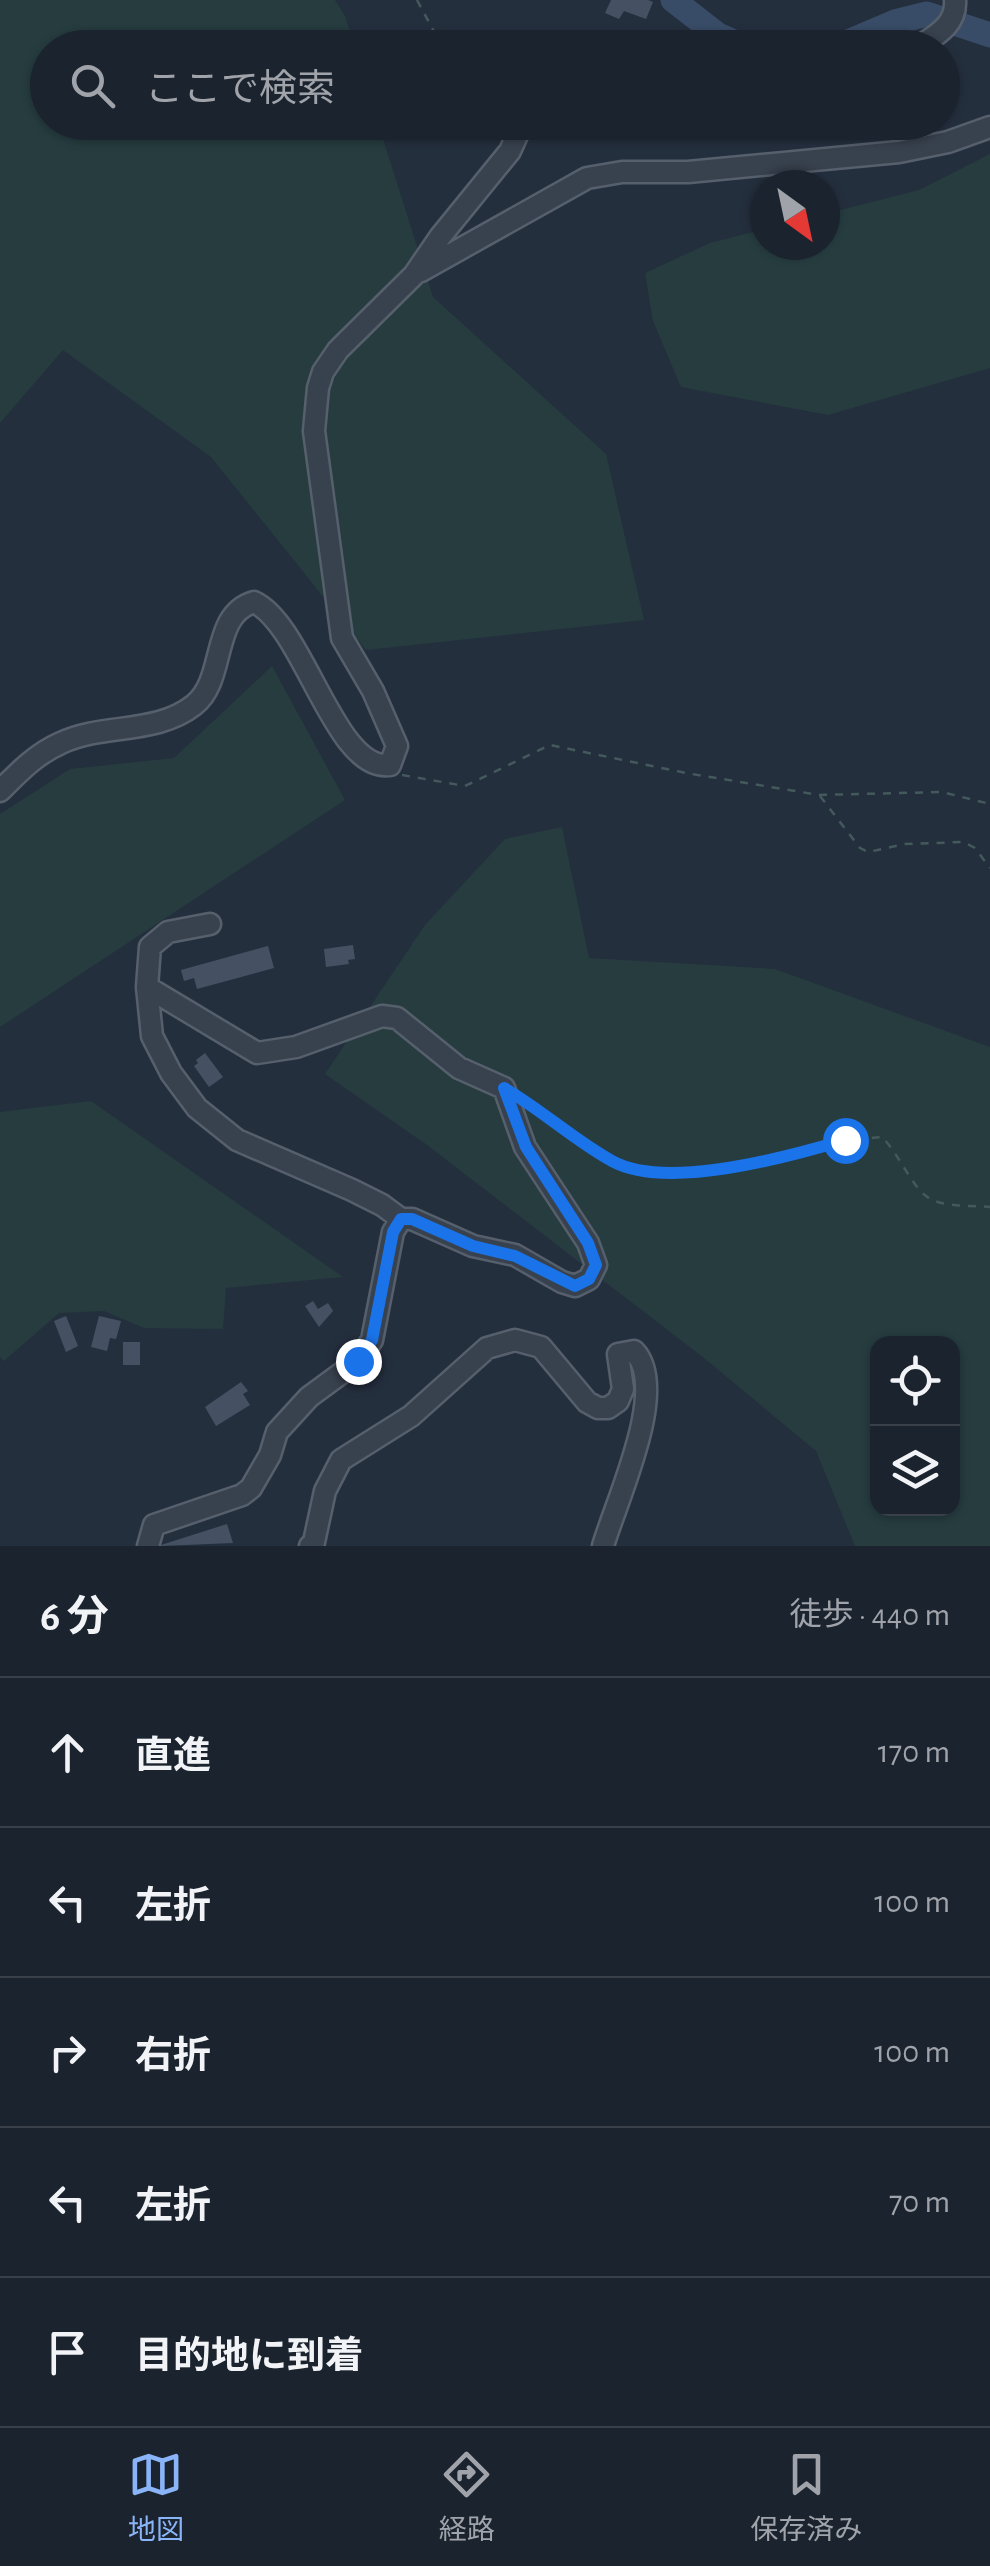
<!DOCTYPE html>
<html lang="ja">
<meta charset="utf-8">
<style>
:root{--surface:#1b232e;--page:#282f3a;--text:#f1f3f6;--muted:#a0a4aa;--line:#39404a;--accent:#8ab4f8}
body{margin:0;font-family:"Alegreya Sans","Noto Sans JP",sans-serif;background:var(--page);color:var(--text)}
.controls{position:absolute;right:30px;bottom:30px;display:grid;overflow:hidden;border-radius:20px;box-shadow:0 2px 8px #0004}
.controls button{width:90px;height:90px;display:grid;place-items:center;padding:0;border:0;border-bottom:2px solid var(--line);background:var(--surface);color:var(--text);font:50px sans-serif}
.compass{position:absolute;left:750px;top:170px;width:90px;height:90px;border-radius:50%;background:var(--surface);box-shadow:0 2px 8px #0004;rotate:147deg}
.stop{position:absolute;width:30px;height:30px;margin:-22px;border:8px solid #1a73e8;border-radius:50%;background:#fff}
.stop.end{background:#1a73e8;border-color:#fff;box-shadow:0 2px 10px #0008}
.list{margin:0;padding:0;list-style:none}
h2{display:flex;justify-content:space-between;align-items:center;height:130px;margin:0;padding:0 40px;font-size:42px}
h2 small{font-size:32px;font-weight:400;color:var(--muted)}
.list li{display:grid;grid-template-columns:65px 1fr auto;gap:30px;align-items:center;box-sizing:border-box;height:150px;padding:0 40px;border-top:2px solid var(--line)}
.list b{display:block;font-size:38px;white-space:nowrap}
.list em{font-size:32px;font-style:normal;color:var(--muted)}
.icon{flex:none;width:55px;height:55px;fill:none;stroke:currentColor;stroke-width:2;stroke-linecap:round;stroke-linejoin:round}
.map{position:relative;flex:none;width:990px;height:1546px;overflow:hidden}
.search{position:absolute;background:var(--surface);box-shadow:0 2px 8px #0004;left:30px;right:30px;top:30px;height:110px;display:flex;align-items:center;gap:25px;box-sizing:border-box;padding:0 35px;border-radius:55px;color:var(--muted);font-size:38px}
.sheet{height:880px;background:var(--surface)}
nav{display:flex;justify-content:space-around;align-items:center;box-sizing:border-box;height:140px;border-top:2px solid var(--line);background:var(--surface);font-size:28px;color:var(--muted)}
nav a{display:grid;justify-items:center;gap:5px}
nav .on{color:var(--accent)}
.map>svg:first-child{display:block}
.green{fill:#263c3f;fill-rule:evenodd}
.lines{fill:none;stroke-linecap:round;stroke-linejoin:round}
.river{stroke:#394c67;stroke-width:25}
.building{fill:#455162}
.minor-casing{stroke:#565f6c;stroke-width:25}
.path{stroke:#44595c;stroke-width:2.5;stroke-dasharray:8 8;stroke-linecap:butt}
.minor{stroke:#38414e;stroke-width:20}
.route{stroke:#1a73e8;stroke-width:12}
</style>
<div class="map">
<svg width="990" height="1546" viewBox="0 0 990 1546">
<rect width="100%" height="100%" fill="#242f3e"/>
<!-- green -->
<path class="green" d="M0 0H335L345 16 355 47 48 48V122L378 123 433 297 606 454 644 620 366 650 211 457 63 350 0 423Z
M990 154V368L828 415 681 387 653 321 645 273 710 243 765 229V245H825V214L919 190Z
M272 666 345 800 0 1027V814L70 769 174 758Z
M562 827 589 958 775 969 990 1047V1546H855L816 1451 704 1358 427 1145 325 1074 425 925 505 839ZM878 1344H952V1509H878Z
M91 1101 343 1277 226 1288 223 1329 144 1328 104 1311 59 1313 4 1361 0 1357V1112Z"/>
<g class="lines">
<!-- river -->
<path class="river" d="M673 0 718 35 747 48
M834 48 895 22 927 14 990 35"/>
</g>
<!-- building -->
<path class="building" d="M611 0H648L653 2 646 19 624 11 619 19 605 13Z
M353 945 355 959 348 960 349 964 326 967 324 949Z
M268 946 274 968 197 989 194 978 184 981 181 970Z
M205 1053 223 1077 209 1087 194 1066 198 1063 196 1060Z
M313 1301 318 1309 328 1303 333 1311 319 1327 305 1306Z
M66 1316 78 1346 66 1352 54 1321Z
M99 1316 121 1321 116 1339 110 1338 107 1351 91 1347Z
M123 1342H140V1365H123Z
M241 1382 248 1391 243 1394 250 1405 216 1426 205 1407Z
M227 1524 233 1543 161 1546V1545Z"/>
<g class="lines">
<defs>
<path id="minor" d="M917 48C935 36 957 25 955 0
M421 271 587 178 622 172H688L899 152 948 142 990 127
M0 791C19 772 36 754 61 743 103 723 156 735 194 705 227 679 210 615 254 602 304 625 335 773 390 765L397 746 373 691 342 638 314 431 318 388 323 372 338 350 414 275 440 237 510 151 523 122
M147 987 257 1053 296 1047 382 1016 397 1018 459 1068 504 1088 525 1147 588 1243 596 1265 589 1279 575 1286 562 1282 515 1255 473 1246 412 1219H401L382 1205 352 1190 237 1140 197 1108 171 1073 152 1036Z
M147 987 150 947 168 932 210 924
M148 1546 154 1525 242 1495 251 1488 270 1455 277 1432 309 1397 358 1361 372 1340 393 1232 401 1219
M310 1546 314 1542 325 1491 341 1460 411 1416 487 1348 515 1340 541 1347 587 1402 598 1408H608L618 1401 623 1389 618 1354 634 1351C670 1388 616 1501 603 1546"/>
</defs>
<!-- minor casing -->
<use href="#minor" class="minor-casing"/>
<!-- path -->
<path class="path" d="M417 0 443 48
M402 775 465 786 550 745 686 773 819 795 942 792 990 804
M820 796 860 848 868 852 905 844 963 842 975 848 990 868
M528 1102C557 1121 585 1150 617 1164 692 1195 805 1142 882 1137 898 1153 912 1186 926 1196 941 1208 971 1205 990 1207"/>
<!-- minor -->
<use href="#minor" class="minor"/>
</g>
<g class="lines">
<!-- route -->
<path class="route" d="M358 1361 372 1340 393 1232 401 1219H412L473 1246 515 1256 575 1286 589 1279 596 1265 588 1243 526 1147 504 1088C542 1110 574 1140 612 1161 666 1191 788 1157 845 1140"/>
</g>
</svg>
<div class="controls">
<button><svg class="icon" aria-label="locate" viewBox="0 0 24 24"><circle cx="12" cy="12" r="6"/><path d="M12 2v4M12 18v4M2 12h4M18 12h4"/></svg></button>
<button><svg class="icon" aria-label="layers" viewBox="0 0 24 24"><path d="M12 4l9 5-9 5-9-5zM3 14l9 5 9-5"/></svg></button>
</div>
<svg class="compass" viewBox="-18 -18 36 36"><path d="M0-13l5 13h-10z" fill="#e53935"/><path d="M0 13l5-13h-10z" fill="#a0a4aa"/></svg>
<div class="stop" style="left:845px;top:1140px"></div>
<div class="stop end" style="left:358px;top:1361px"></div>
<div class="search"><svg class="icon" aria-label="search" viewBox="0 0 24 24"><circle cx="10" cy="10" r="6"/><path d="M15 15l6 6"/></svg>ここで検索</div>
</div>
<section class="sheet">
<h2>6 分<small>徒歩 · 440 m</small></h2>
<ul class="list">
<li><svg class="icon" aria-label="ahead" viewBox="0 0 24 24"><path d="M12 20V5M6 11l6-6 6 6"/></svg><div><b>直進</b></div><em>170 m</em></li>
<li><svg class="icon" aria-label="left" viewBox="0 0 24 24"><path d="M17 20v-9H6M10 6l-5 5 5 5"/></svg><div><b>左折</b></div><em>100 m</em></li>
<li><svg class="icon" aria-label="right" viewBox="0 0 24 24"><path d="M7 20v-9h11M14 6l5 5-5 5"/></svg><div><b>右折</b></div><em>100 m</em></li>
<li><svg class="icon" aria-label="left" viewBox="0 0 24 24"><path d="M17 20v-9H6M10 6l-5 5 5 5"/></svg><div><b>左折</b></div><em>70 m</em></li>
<li><svg class="icon" aria-label="arrive" viewBox="0 0 24 24"><path d="M6 21V4h12l-3 4 3 4H6"/></svg><div><b>目的地に到着</b></div></li>
</ul>
</section>
<nav>
<a class="on"><svg class="icon" aria-label="map" viewBox="0 0 24 24"><path d="M3 6l6-2 6 2 6-2v14l-6 2-6-2-6 2zM9 4v14M15 6v14"/></svg>地図</a>
<a><svg class="icon" aria-label="directions" viewBox="0 0 24 24"><path d="M12 3l9 9-9 9-9-9zM9 14v-3h6M13 9l2 2-2 2"/></svg>経路</a>
<a><svg class="icon" aria-label="saved" viewBox="0 0 24 24"><path d="M7 4h10v16l-5-4-5 4z"/></svg>保存済み</a>
</nav>
